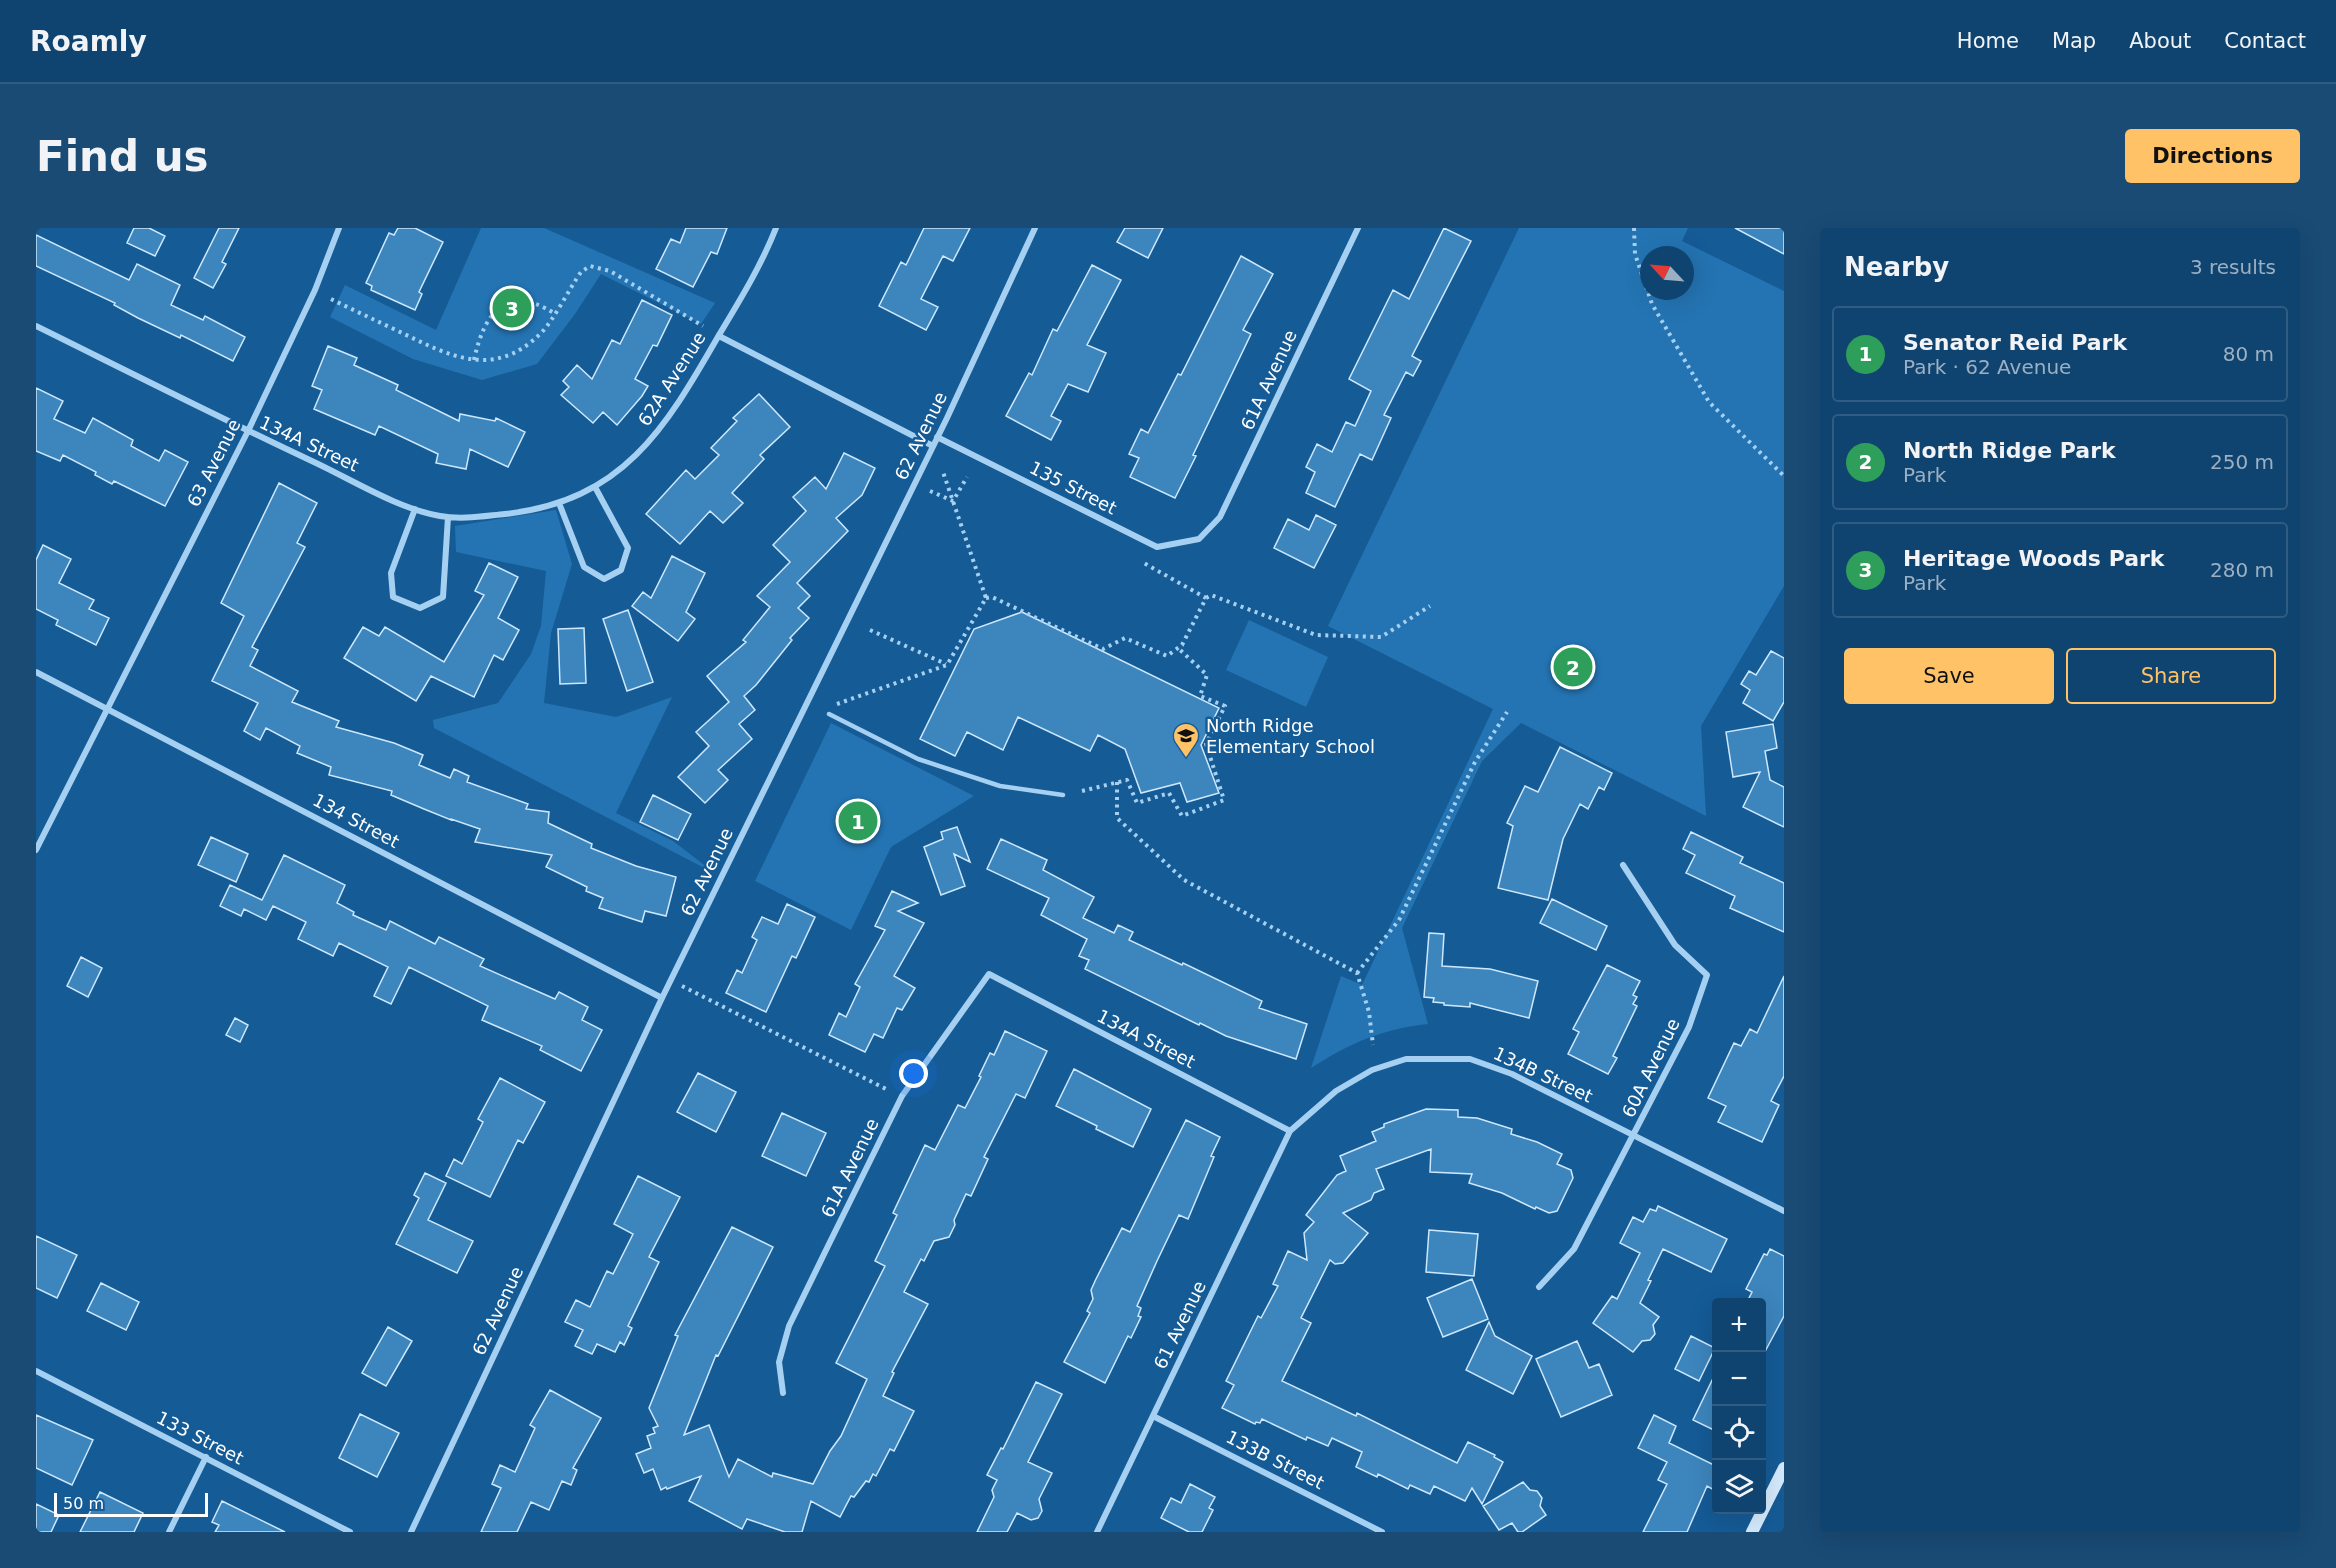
<!DOCTYPE html>
<meta charset="utf-8">
<style>
:root{--surface:#104470;--page:#194b75;--text:#f1f3f6;--muted:#9cb0c3;--line:#305c83;--accent:#ffc266}
body{margin:0;font-family:"DejaVu Sans",sans-serif;background:var(--page);color:var(--text)}
.controls{position:absolute;right:18px;bottom:18px;display:grid;overflow:hidden;border-radius:6px;box-shadow:0 6px 24px #0002}
.controls button{width:54px;height:54px;display:grid;place-items:center;padding:0;border:0;border-bottom:2px solid var(--line);background:var(--surface);color:var(--text);font:30px sans-serif}
.compass{position:absolute;left:1604px;top:18px;width:54px;height:54px;border-radius:50%;background:var(--surface);box-shadow:0 6px 24px #0002;rotate:296deg}
.scale{position:absolute;left:18px;bottom:15px;width:154px;box-sizing:border-box;padding-left:6px;border:3px solid #fff;border-top:0;font-size:16px;line-height:21px;white-space:nowrap;color:#fff;-webkit-text-stroke:4px #155b96;paint-order:stroke}
.you{position:absolute;left:878px;top:846px;width:21px;height:21px;margin:-15px;border:4px solid #fff;border-radius:50%;background:#1a73e8;box-shadow:0 0 0 9px #1a73e833}
.badge{display:grid;place-items:center;width:39px;height:39px;border-radius:50%;background:var(--accent);color:#fff;font-size:20px;font-weight:700}
.pin{position:absolute;translate:-50% -50%;border:3px solid #fff;box-shadow:0 2px 6px #0006}
.list{margin:0;padding:0;list-style:none}
h2{display:flex;justify-content:space-between;align-items:center;height:78px;margin:0;padding:0 24px;font-size:26px}
h2 small{font-size:20px;font-weight:400;color:var(--muted)}
.list li{display:grid;grid-template-columns:39px 1fr auto;gap:18px;align-items:center;box-sizing:border-box;height:96px;margin:0 12px 12px;padding:0 12px;border:2px solid var(--line);border-radius:6px}
.list b{display:block;font-size:22px;white-space:nowrap}
.list p{margin:0;font-size:20px;white-space:nowrap;color:var(--muted)}
.list em{font-size:20px;font-style:normal;color:var(--muted)}
.actions{display:flex;gap:12px;padding:18px 24px}
.actions a{flex:1;padding:14px 0;border:2px solid var(--accent);border-radius:6px;text-align:center;font-size:21px;color:var(--accent)}
.actions .main{background:var(--accent);color:#111}
.icon{flex:none;width:33px;height:33px;fill:none;stroke:currentColor;stroke-width:2;stroke-linecap:round;stroke-linejoin:round}
.map{position:relative;flex:none;width:1748px;height:1304px;overflow:hidden;border-radius:6px}
header{display:flex;align-items:center;gap:36px;box-sizing:border-box;height:84px;padding:0 30px;background:var(--surface);border-bottom:2px solid var(--line)}
header strong{font-size:28px}
nav{display:flex;gap:33px;margin-inline-start:auto;font-size:21px}
.intro{display:flex;align-items:center;justify-content:space-between;box-sizing:border-box;height:144px;padding:0 36px}
h1{margin:0;font-size:42px}
.button{padding:15px 27px;border-radius:6px;background:var(--accent);color:#111;font-size:21px;font-weight:700}
main{display:flex;gap:36px;padding:0 36px}
aside{flex:1;background:var(--surface);border-radius:6px;box-shadow:0 6px 24px #0002}
.map>svg:first-child{display:block}
.green{fill:#2474b3;fill-rule:evenodd}
.building{fill:#3d85bd;stroke:#cde8fc;stroke-width:1.5}
.lines{fill:none;stroke-linecap:round;stroke-linejoin:round}
.path{stroke:#a6d0f2;stroke-width:4;stroke-dasharray:3 4.5;stroke-linecap:butt}
.lane{stroke:#a6d0f2;stroke-width:4.5}
.street{stroke:#a6d0f2;stroke-width:6}
.secondary{stroke:#d4eafc;stroke-width:12}
.labels{text-anchor:middle;stroke-width:5;stroke-linejoin:round;paint-order:stroke}
.street-label{font-size:18px;fill:#fff;stroke:#155b96}
.poi-label{font-size:18px;fill:#fff;stroke:#155b96;text-anchor:start}
</style>
<header>
<strong>Roamly</strong>
<nav><a>Home</a><a>Map</a><a>About</a><a>Contact</a></nav>
</header>
<div class="intro"><h1>Find us</h1><a class="button">Directions</a></div>
<main>
<div class="map">
<svg width="1748" height="1304" viewBox="0 0 1748 1304">
<rect width="100%" height="100%" fill="#155b96"/>
<!-- green -->
<path class="green" d="M445 0H508L679 75 665 96 565 46 539 86 501 136 446 152 377 131 294 89 309 57 400 102Z
M1483 0H1652L1646 13 1748 63V358L1665 498 1670 588 1485 495 1446 533 1366 700 1392 796C1346 801 1314 815 1275 840L1305 748 1326 757 1457 481 1292 398ZM1613 27H1649V63H1613Z
M520 282 536 336 515 405 508 475 580 489 636 469 580 585 637 613 680 646 398 500 397 492 462 475 495 426 505 398 510 343 420 324 419 298Z
M1213 392 1292 429 1270 479 1190 442Z
M795 495 938 568 855 619 815 702 719 653Z"/>
<!-- building -->
<path class="building" d="M98 0H113L129 8 119 28 91 15Z
M183 0H203L186 34 190 36 177 60 158 50Z
M362 0H379L407 14 383 64 386 66 379 82 335 62 336 58 330 55 353 5 358 7Z
M650 0H691L681 26 675 24 657 59 620 41 635 11 644 15Z
M888 0H934L917 33 907 28 885 71 902 79 890 102 843 78 865 34 870 37Z
M1089 0H1127L1112 30 1081 14Z
M1408 0 1435 13 1376 128 1385 133 1377 148 1370 144 1348 187 1355 190 1336 232 1324 226 1299 279 1270 265 1279 244 1270 239 1281 216 1296 224 1310 194 1319 198 1335 163 1313 151 1357 62 1373 71Z
M1699 0H1748V26Z
M0 7 93 52 101 36 144 57 135 77 167 92 169 88 209 109 197 133 145 107 144 110 102 90 78 77 79 75 0 38Z
M1205 28 1237 46 1207 102 1215 106 1157 227 1160 228 1139 270 1094 249 1103 230 1093 226 1105 201 1112 205 1142 146 1145 147Z
M1056 37 1085 52 1051 117 1070 125 1052 164 1032 156 1015 188 1025 193 1015 212 970 188 993 145 996 147 1017 101 1021 103Z
M606 72 636 87 621 118 617 117 599 151 612 158 606 168 581 197 567 184 557 195 525 167 533 159 527 153 541 137 556 151 576 112 584 116Z
M292 118 321 130 318 137 362 157 360 162 423 193 424 186 459 193 460 190 489 204 472 239 434 221 430 241 400 235 402 226 343 198 339 207 278 181 286 162 276 158Z
M0 160 27 173 18 191 49 205 57 190 97 212 95 218 123 233 129 222 152 234 129 278 78 253 76 256 59 247 60 244 27 227 24 233 0 223Z
M723 166 754 199 724 227 728 231 696 265 707 275 687 295 674 283 644 316 610 286 650 242 659 251 683 227 675 220 701 193 697 190Z
M808 225 839 240 826 267 800 290 812 303 761 355 774 368 762 380 773 390 754 410 756 412 720 457 708 468 719 482 703 496 716 511 682 542 692 552 669 575 642 549 673 518 660 504 693 474 671 448 710 414 707 412 734 379 721 368 754 334 737 317 770 283 757 269 779 249 790 261Z
M243 255 281 275 261 315 269 319 216 419 222 422 214 438 262 463 256 474 303 493 300 499 358 515 387 527 383 537 414 550 418 541 433 548 431 554 492 576 490 581 513 584 512 595 556 616 555 620 600 638 640 649 630 688 609 683 606 694 563 680 567 670 550 663 551 659 510 639 516 627 439 614 444 601 415 591V592L388 581 355 567 356 563 293 547 295 539 261 525 264 518 230 500 224 512 208 503 222 475 176 453 208 388 185 375Z
M1280 287 1300 297 1278 340 1238 320 1252 291 1273 302Z
M7 317 35 331 23 355 58 372 53 381 73 390 60 417 20 397 22 392 0 381V332Z
M636 328 669 345 650 384 659 391 642 413 596 378 607 364 615 370Z
M453 335 482 349 462 390 483 402 467 432 458 427 438 469 395 448 380 473 308 430 327 399 343 408 349 399 408 434 448 367 439 363Z
M592 382 617 454 591 463 567 391Z
M986 384 1183 480 1165 517 1183 565 1151 574 1144 555 1105 565 1089 521 1062 507 1054 523 982 489 967 522 931 504 919 528 884 511 938 401Z
M548 400 550 455 524 456 522 401Z
M1735 423 1748 430V474L1737 493 1707 475 1714 462 1705 456 1713 443 1720 447Z
M1737 496 1741 520 1729 523 1734 552 1748 559V599L1707 579 1724 544 1697 549 1690 504Z
M1524 519 1576 545 1568 562 1563 559 1552 581 1544 576 1527 611 1512 672 1462 660 1477 598 1471 595 1489 558 1502 564Z
M617 567 655 586 642 612 604 594Z
M921 599 934 634 918 626 929 658 905 667 888 619 907 611 905 604Z
M1655 604 1707 629 1704 635 1748 655V704L1694 680 1699 668 1650 645 1659 627 1647 621Z
M175 609 212 626 200 654 162 637Z
M965 611 1011 632 1007 642 1058 669 1047 690 1078 705 1082 697 1097 704 1093 712 1146 737 1147 735 1226 773 1223 780 1271 796 1260 831 1190 808 1164 795 1163 797 1049 741 1053 732 1043 728 1051 711 1005 687 1013 670 951 641Z
M248 627 309 657 301 675 318 684 317 687 350 702 354 693 399 716 403 709 448 731 444 738 519 771 523 764 552 779 546 792 566 802 545 843 504 822 506 818 446 792 452 778 373 739 355 776 338 768 352 739 303 715 297 728 262 711 270 694 237 678 230 692 208 681 205 688 184 678 194 657 226 672Z
M856 663 882 675 862 683 888 695 858 748 879 760 866 782 861 780 847 810 838 806 829 824 793 807 803 785 810 789 824 759 819 756 849 702 839 698Z
M1516 671 1571 698 1560 722 1504 695Z
M751 676 779 689 760 730 756 728 730 784 690 765 701 742 706 745 721 712 716 709 726 689 742 696Z
M1393 705 1408 706 1406 738 1454 741 1502 753 1493 790 1434 775V779L1408 777V775L1397 774 1398 770 1388 769Z
M45 729 66 740 52 769 31 758Z
M1571 737 1604 753 1597 767 1601 769 1597 776 1601 778 1577 828 1581 830 1572 846 1532 826 1543 804 1537 801Z
M1748 748V848L1735 873 1743 877 1726 914 1682 894 1690 878 1672 870 1698 815 1705 818 1714 801 1721 805Z
M199 790 212 797 204 814 190 807Z
M969 803 1011 823 989 870 980 866 948 929 952 931 935 968 930 966 918 992 919 997 913 1009 898 1013 888 1033 885 1031 868 1064 892 1076 856 1144 858 1145 847 1168 878 1183 858 1223 854 1221 840 1248 837 1246 833 1254 830 1253 818 1269 815 1268 804 1289 775 1273 766 1304H749L711 1291 706 1301 653 1273 665 1248 631 1261 630 1259 625 1262 617 1241 608 1245 600 1226 615 1220 611 1208 619 1205 617 1200 622 1198 613 1180 642 1108 639 1107 696 999 737 1019 682 1128 680 1127 648 1207 673 1197 693 1249 702 1231 736 1249 737 1245 777 1256 794 1223 805 1208 831 1151 800 1135 849 1038 839 1033 861 987 857 985 889 917 899 922 922 877 929 880 945 849 943 848 954 825 958 827Z
M1038 841 1115 881 1097 919 1060 901 1061 898 1020 878Z
M662 845 700 864 680 904 641 884Z
M464 850 509 874 487 915 482 912 454 969 410 948 418 931 426 936 447 894 442 891Z
M1390 881 1422 882V889L1441 890 1476 901 1475 906 1501 914 1526 926 1521 936 1535 942 1537 950 1521 983 1513 985 1500 979 1499 981 1466 965 1433 955 1436 946 1394 944 1395 921 1340 941 1348 961 1338 965 1335 972 1307 985 1332 1005 1307 1035 1299 1036 1294 1032 1265 1090 1275 1095 1246 1153 1320 1188 1321 1185 1421 1235 1432 1214 1459 1227 1458 1229 1467 1234 1446 1276 1436 1260 1429 1273 1398 1258 1394 1266 1374 1257 1372 1261 1342 1246 1341 1249 1320 1239 1326 1224 1296 1210 1292 1218 1271 1209 1270 1212 1226 1191 1224 1195 1220 1194 1219 1196 1186 1180 1198 1157 1190 1153 1222 1088 1225 1090 1242 1058 1237 1056 1252 1023 1271 1032 1268 1005 1278 994 1270 987 1301 947 1310 943 1304 928 1340 913 1336 904 1348 899V896Z
M746 885 790 905 770 948 726 928Z
M1150 892 1184 909 1175 928 1178 929 1152 991 1143 987 1121 1033 1101 1078 1105 1080 1102 1088 1105 1089 1095 1110 1092 1108 1069 1155 1028 1134 1054 1085 1051 1083 1057 1071 1055 1062 1060 1051 1086 1000 1094 1004Z
M389 945 410 955 392 992 437 1013 421 1045 360 1016 383 970 378 967Z
M602 948 644 969 613 1029 623 1034 592 1098 596 1100 588 1117 584 1114 579 1124 561 1116 556 1126 539 1118 547 1102 529 1094 540 1072 554 1079 571 1043 577 1046 597 1006 578 996Z
M1622 978 1691 1011 1675 1044 1627 1021 1612 1052 1615 1053 1604 1075 1623 1089 1617 1097 1619 1106 1614 1112 1606 1113 1597 1124 1557 1095 1576 1068 1581 1071 1604 1025 1584 1015 1597 989 1607 994 1614 981 1620 983Z
M1393 1002 1442 1006 1438 1048 1390 1044Z
M0 1008 41 1027 21 1070 0 1060Z
M1734 1021 1748 1028V1088L1725 1131V1074H1711L1716 1064 1710 1061 1728 1026 1731 1027Z
M1436 1051 1452 1091 1407 1109 1391 1070Z
M65 1055 103 1074 90 1102 51 1083Z
M1453 1094 1459 1108 1496 1128 1477 1166 1430 1142Z
M352 1099 376 1113 350 1158 326 1145Z
M1655 1108 1679 1120 1663 1153 1639 1141Z
M1541 1113 1553 1140 1563 1136 1576 1167 1525 1189 1500 1131Z
M1680 1144V1203L1657 1192Z
M1000 1154 1026 1166 992 1234 1016 1245 1003 1271 1006 1283 1002 1290 995 1292 981 1285 971 1304H941L958 1269 956 1262 961 1252 951 1247 965 1220 967 1221Z
M514 1162 565 1190 537 1240 541 1242 535 1257 526 1253 513 1282 495 1274 481 1304H445L465 1260 456 1256 464 1237 479 1244 499 1200 494 1197Z
M324 1186 363 1205 341 1249 303 1230Z
M0 1187 57 1212 36 1257 0 1240Z
M1618 1187 1640 1198 1633 1215 1680 1238V1263L1671 1258 1651 1304H1607L1631 1256 1622 1252 1631 1234 1602 1220Z
M1487 1254 1494 1262 1501 1263 1506 1270 1504 1278 1510 1287 1486 1304H1482L1476 1295 1463 1302 1447 1278Z
M1154 1256 1179 1269 1173 1280 1177 1282 1166 1304H1153L1125 1290 1135 1270 1145 1275Z
M64 1264 107 1285 98 1304H44Z
M186 1273 249 1304H179L183 1297 176 1294Z
M0 1276 23 1287 15 1304H0Z"/>
<g class="lines">
<!-- path -->
<path class="path" d="M1598 0 1599 26 1616 76 1673 174 1748 248
M295 71C317 82 339 92 362 103 412 127 457 153 505 105 518 92 533 61 545 44L554 38 574 43 667 98
M438 132C448 86 469 55 518 85
M894 263 917 273 931 249
M950 370 956 369 1067 421 1089 410 1131 428 1146 417 1170 370 1106 334
M1170 370 1175 367 1280 407 1345 409 1394 378
M834 402 910 436
M801 476 911 437 950 370 907 244
M1081 554V590L1148 652 1321 745 1333 784 1337 817
M1046 563 1091 552 1101 575 1133 565 1146 588 1188 572 1170 516 1189 478 1164 468 1171 447 1142 420
M1321 745 1363 692 1439 534 1471 484
M646 758 852 862"/>
<!-- lane -->
<path class="lane" d="M793 486 882 531 964 558 1027 567"/>
<!-- street -->
<path class="street" d="M0 98C93 144 186 191 280 235 318 253 363 281 404 288 426 292 448 288 469 286 587 273 629 201 683 107 704 72 725 38 740 0
M683 108 897 218
M901 209 1121 319 1163 311 1184 289 1322 0
M523 275 548 339 568 351 585 342 592 320 559 259
M379 281 355 345 357 369 384 380 407 369 412 289
M0 444 626 770
M0 622 212 203 279 62 303 0
M1503 1059 1538 1021 1653 799 1671 747 1639 717 1587 637
M0 1143 314 1304
M747 1165 743 1134 753 1098 792 1018 866 868 953 746 1254 903
M1117 1188 1346 1304
M133 1304 170 1229
M375 1304 626 770 911 190 999 0
M1061 1304 1254 903 1300 863 1336 842 1370 831H1434L1476 846 1748 983"/>
<!-- secondary -->
<path class="secondary" d="M1716 1304 1748 1240"/>
</g>
<!-- icons -->
<defs>
<symbol id="school-pin" viewBox="-11 -11 22 30"><path d="M0 17L-7.5 6A9.5 9.5 0 1 1 7.5 6Z" fill="#ffc266" stroke="#155b96"/><path d="M0-5L7-2L0 1L-7-2ZM-4 1L0 2.5L4 1V4Q0 6-4 4Z" fill="#111"/></symbol>
</defs>
<g fill-rule="evenodd">
<use href="#school-pin" x="1135" y="493" width="30" height="40"/>
</g>
<g class="labels">
<!-- street labels -->
<g class="street-label">
<text transform="translate(636 151) rotate(-57)" y="6">62A Avenue</text>
<text transform="translate(1233 152) rotate(-65)" y="6">61A Avenue</text>
<text transform="translate(885 208) rotate(-64)" y="6">62 Avenue</text>
<text transform="translate(273 216) rotate(25)" y="6">134A Street</text>
<text transform="translate(178 235) rotate(-63)" y="6">63 Avenue</text>
<text transform="translate(1037 260) rotate(27)" y="6">135 Street</text>
<text transform="translate(320 593) rotate(28)" y="6">134 Street</text>
<text transform="translate(671 644) rotate(-64)" y="6">62 Avenue</text>
<text transform="translate(1110 811) rotate(27)" y="6">134A Street</text>
<text transform="translate(1615 840) rotate(-64)" y="6">60A Avenue</text>
<text transform="translate(1507 847) rotate(25)" y="6">134B Street</text>
<text transform="translate(814 940) rotate(-64)" y="6">61A Avenue</text>
<text transform="translate(462 1083) rotate(-65)" y="6">62 Avenue</text>
<text transform="translate(1144 1097) rotate(-64)" y="6">61 Avenue</text>
<text transform="translate(164 1210) rotate(27)" y="6">133 Street</text>
<text transform="translate(1239 1232) rotate(27)" y="6">133B Street</text>
</g>
<!-- poi labels -->
<g class="poi-label">
<text x="1170" y="504">North Ridge<tspan x="1170" dy="21">Elementary School</tspan></text>
</g>
</g>
</svg>
<div class="controls">
<button>+</button>
<button>−</button>
<button><svg class="icon" aria-label="locate" viewBox="0 0 24 24"><circle cx="12" cy="12" r="6"/><path d="M12 2v4M12 18v4M2 12h4M18 12h4"/></svg></button>
<button><svg class="icon" aria-label="layers" viewBox="0 0 24 24"><path d="M12 4l9 5-9 5-9-5zM3 14l9 5 9-5"/></svg></button>
</div>
<svg class="compass" viewBox="-18 -18 36 36"><path d="M0-13l5 13h-10z" fill="#e53935"/><path d="M0 13l5-13h-10z" fill="#9cb0c3"/></svg>
<div class="scale">50 m</div>
<div class="you"></div>
<div class="pin badge" style="left:822px;top:593px;background:#2e9e5b">1</div>
<div class="pin badge" style="left:1537px;top:439px;background:#2e9e5b">2</div>
<div class="pin badge" style="left:476px;top:80px;background:#2e9e5b">3</div>
</div>
<aside>
<h2>Nearby<small>3 results</small></h2>
<ul class="list">
<li><span class="badge" style="background:#2e9e5b">1</span><div><b>Senator Reid Park</b><p>Park · 62 Avenue</p></div><em>80 m</em></li>
<li><span class="badge" style="background:#2e9e5b">2</span><div><b>North Ridge Park</b><p>Park</p></div><em>250 m</em></li>
<li><span class="badge" style="background:#2e9e5b">3</span><div><b>Heritage Woods Park</b><p>Park</p></div><em>280 m</em></li>
</ul>
<div class="actions"><a class="main">Save</a><a>Share</a></div>
</aside>
</main>
